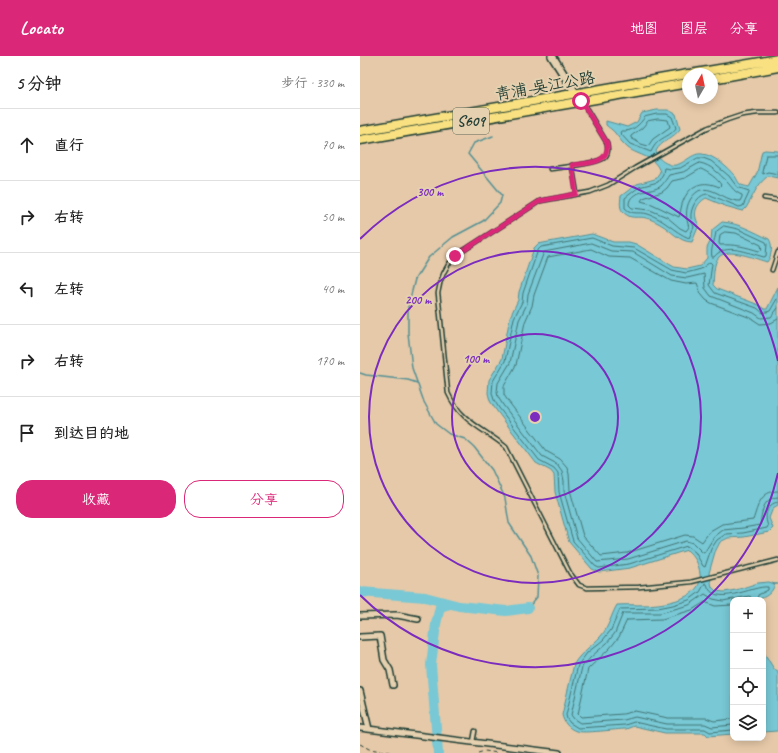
<!DOCTYPE html>
<html lang="zh">
<meta charset="utf-8">
<style>
:root{--surface:#fff;--page:#f6f6f6;--text:#222;--muted:#767676;--line:#e0e0e0;--accent:#db2777}
body{margin:0;font-family:Caveat,"LXGW WenKai TC",sans-serif;background:var(--page);color:var(--text)}
.controls{position:absolute;right:12px;bottom:12px;display:grid;overflow:hidden;border-radius:8px;box-shadow:0 2px 10px #0003}
.controls button{width:36px;height:36px;display:grid;place-items:center;padding:0;border:0;border-bottom:1px solid var(--line);background:var(--surface);color:var(--text);font:20px sans-serif}
.compass{position:absolute;left:322px;top:12px;width:36px;height:36px;border-radius:50%;background:var(--surface);box-shadow:0 2px 10px #0003;rotate:9deg}
.stop{position:absolute;width:12px;height:12px;margin:-9px;border:3px solid #db2777;border-radius:50%;background:#fff}
.stop.end{background:#db2777;border-color:#fff;box-shadow:0 1px 4px #0008}
.list{margin:0;padding:0;list-style:none}
h2{display:flex;justify-content:space-between;align-items:center;height:52px;margin:0;padding:0 16px;font-size:17px}
h2 small{font-size:13px;font-weight:400;color:var(--muted)}
.list li{display:grid;grid-template-columns:26px 1fr auto;gap:12px;align-items:center;box-sizing:border-box;height:72px;padding:0 16px;border-top:1px solid var(--line)}
.list b{display:block;font-size:15px;white-space:nowrap}
.list em{font-size:13px;font-style:normal;color:var(--muted)}
.actions{display:flex;gap:8px;padding:12px 16px}
.actions a{flex:1;padding:9px 0;border:1px solid var(--accent);border-radius:16px;text-align:center;font-size:14px;color:var(--accent)}
.actions .main{background:var(--accent);color:#fff}
.icon{flex:none;width:22px;height:22px;fill:none;stroke:currentColor;stroke-width:2;stroke-linecap:round;stroke-linejoin:round}
.map{position:relative;flex:none;width:418px;height:697px;overflow:hidden}
header{display:flex;align-items:center;gap:24px;box-sizing:border-box;height:56px;padding:0 20px;background:var(--accent);color:#fff}
header strong{font-size:19px}
nav{display:flex;gap:22px;margin-inline-start:auto;font-size:14px}
main{display:flex}
aside{flex:1;background:var(--surface)}
.map>svg:first-child{display:block}
.water{fill:#78c8d5;stroke:#549095}
.lines{fill:none;stroke-linecap:round;stroke-linejoin:round}
.shore{stroke:#437574;stroke-width:1}
.stream{stroke:#549095;stroke-width:1.5}
.river{stroke:#78c8d5;stroke-width:10}
.service-casing{stroke:#1f3d34;stroke-width:5.5}
.minor-casing{stroke:#1f3d34;stroke-width:8}
.secondary-casing{stroke:#1f3d34;stroke-width:10}
.primary-casing{stroke:#1f3d34;stroke-width:11}
.path{stroke:#1f3d34;stroke-width:1;stroke-dasharray:4 3;stroke-linecap:butt}
.service{stroke:#e5d0af;stroke-width:2.5}
.minor{stroke:#e5d0af;stroke-width:5}
.secondary{stroke:#e5d0af;stroke-width:7}
.primary{stroke:#f9e181;stroke-width:8}
.route{stroke:#db2777;stroke-width:5}
.ring{fill:none;stroke:#7b2cbf;stroke-width:2}
.labels{text-anchor:middle;stroke-width:4;stroke-linejoin:round;paint-order:stroke}
.shield{fill:#e5d0af;stroke:#5a6959;stroke-width:1}
.shield-label{font-size:15px;font-weight:bold;fill:#1f3d34}
.street-label{font-size:16px;fill:#1f3d34;stroke:#e5d0af}
.centre{fill:#7b2cbf;stroke:#e5d0af;stroke-width:2}
.ring-label{font-size:12px;text-anchor:middle;font-weight:bold;fill:#7b2cbf;stroke:#e5d0af;stroke-width:4;stroke-linejoin:round;paint-order:stroke}
</style>
<header>
<strong>Locato</strong>
<nav><a>地图</a><a>图层</a><a>分享</a></nav>
</header>
<main>
<aside>
<h2>5 分钟<small>步行 · 330 m</small></h2>
<ul class="list">
<li><svg class="icon" aria-label="ahead" viewBox="0 0 24 24"><path d="M12 20V5M6 11l6-6 6 6"/></svg><div><b>直行</b></div><em>70 m</em></li>
<li><svg class="icon" aria-label="right" viewBox="0 0 24 24"><path d="M7 20v-9h11M14 6l5 5-5 5"/></svg><div><b>右转</b></div><em>50 m</em></li>
<li><svg class="icon" aria-label="left" viewBox="0 0 24 24"><path d="M17 20v-9H6M10 6l-5 5 5 5"/></svg><div><b>左转</b></div><em>40 m</em></li>
<li><svg class="icon" aria-label="right" viewBox="0 0 24 24"><path d="M7 20v-9h11M14 6l5 5-5 5"/></svg><div><b>右转</b></div><em>170 m</em></li>
<li><svg class="icon" aria-label="arrive" viewBox="0 0 24 24"><path d="M6 21V4h12l-3 4 3 4H6"/></svg><div><b>到达目的地</b></div></li>
</ul>
<div class="actions"><a class="main">收藏</a><a>分享</a></div>
</aside>
<div class="map">
<svg width="418" height="697" viewBox="0 0 418 697">
<rect width="100%" height="100%" fill="#e6c9a8"/>
<filter id="ink" filterUnits="userSpaceOnUse"><feTurbulence type="fractalNoise" baseFrequency=".025" numOctaves="2"/><feDisplacementMap in="SourceGraphic" scale="8" xChannelSelector="R" yChannelSelector="G"/><feConvolveMatrix kernelMatrix="1 2 1 2 8 2 1 2 1" color-interpolation-filters="sRGB"/></filter>
<g filter="url(#ink)">
<!-- water -->
<path class="water" d="M297 54H308L316 58 320 73C314 82 301 85 296 95 298 102 301 105 308 108 321 114 330 96 342 98 354 99 367 111 375 120 377 123 378 126 380 128 382 130 386 130 389 131L397 117 402 95 405 94 418 95V122L408 120C396 129 393 141 386 152L383 155 365 150 346 142C336 148 332 158 339 169L332 186C319 186 311 174 300 168 296 166 291 163 286 162 280 160 272 163 267 159 259 155 260 148 261 140L277 128 295 123 300 116C295 100 279 100 268 92 263 88 259 82 255 77 253 74 249 72 246 69V65L267 71 277 66 282 57Z
M362 166C379 167 394 176 409 183 413 189 412 200 407 206 396 203 368 191 359 201 353 207 354 221 353 229L357 233 399 249 404 253H407L418 231V449L413 452 409 462 413 472 409 476 384 481 368 482 360 486 355 496 349 517 352 531 356 535 364 536 376 534 398 527 409 526 415 528C409 547 389 544 373 544V678L348 680 345 677H305L274 670 266 673C257 673 223 678 216 675 208 672 204 667 202 659L214 608C221 596 232 590 241 580 249 571 251 559 257 549 271 548 284 550 298 548 315 546 343 539 340 518 339 508 335 501 327 494L270 512 239 516 232 513 209 486 195 436 194 419 191 415 176 407 136 354 130 345 128 337 129 324 142 303 150 261 158 244 159 236 174 192 178 188 232 178 253 186H269L276 188 314 211 327 213 340 210 347 202V192L351 184 352 174Z
M403 595 414 613 418 615V674L417 675 403 676Z"/>
<g class="lines">
<!-- shore -->
<path class="shore" d="M297 58H307L312 61 316 72C308 83 298 80 291 96L270 88 260 77 261 75C273 76 279 69 285 61Z
M298 63 308 64 310 71 293 83 288 90 281 88 271 82V80L282 72 288 65Z
M418 99H406L402 116 403 118 408 116 418 118
M338 102H343L351 105 369 120 377 131 389 135V137L383 150 379 151 348 138C338 138 330 152 331 162 331 165 333 168 334 171L329 182C314 176 304 163 288 158 279 155 273 160 265 152V142L279 131 298 126 303 118 304 112 311 113 320 112Z
M340 107C351 109 360 118 367 126 372 131 374 136 382 139V141L380 145C362 146 345 119 330 144 325 153 326 163 329 171L326 175 320 172 307 161 290 154 272 152 269 149C269 133 292 137 301 130 304 127 307 122 309 119L323 116Z
M341 113C348 116 358 123 361 129L359 131C344 124 331 128 324 143 321 149 321 155 319 161L292 148 281 145 283 142 302 136 307 132 312 125 325 122Z
M364 170 378 173 406 186 407 188 406 200 404 201C388 197 366 186 354 201H352C350 193 355 185 356 176Z
M365 176 376 177 401 189 402 194 399 195C386 191 375 188 360 189L359 187 360 179Z
M418 241 410 255 403 257 397 252 355 237 349 229 352 208 350 206 341 213 326 217 312 214 274 192 252 190 232 182 181 191 178 194 163 237 162 246 154 262 145 305 133 325 132 337 134 344 139 352 179 404 194 412 198 417 199 436 213 485 235 510 239 512 269 508 327 490 335 496 343 510 345 511 351 493 357 484 366 478 383 477 407 472 408 470C404 460 406 448 418 446
M418 252 411 261 401 262 394 257 351 240 345 232 344 218 327 222 312 220 273 196 251 195 231 187 184 196 168 238 167 248 159 264 150 307 138 327 137 336 138 341 143 349 182 400 197 408 202 415 204 425V435L217 482 237 506 268 503 326 485 333 487 342 496 344 497 354 481 363 474 383 472 400 469C402 457 402 442 418 441
M418 263 411 267 400 268 391 262 351 247 346 244 341 238 337 227 326 228 311 225 270 202 249 201 231 193 188 201 174 239 172 250 165 266 156 309 144 330V339L148 345 186 395 200 403 207 411 209 418 210 434 223 480 241 500 267 497 325 479 333 480 342 486 350 475 362 468 393 464C398 450 400 435 418 435
M373 549 355 550 345 546 332 554 302 563 267 564 259 581 250 592 228 613 218 658 221 661 263 658 275 655 308 662H346L354 665 373 663
M373 669 352 671 345 668H307L275 661 264 664 220 667 214 663 211 659 222 611 231 601 247 587 255 577 263 557H300L329 549 345 538 353 543 363 545 389 540 391 541V544
M373 674 350 676 345 673H306L274 666 265 669 218 672 210 667 207 663 206 659 218 609 227 597 243 584 251 574 260 553 298 552 313 549 329 544 340 536 345 527 347 528C353 553 393 529 408 531V534L398 539 397 544"/>
<!-- stream -->
<path class="stream" d="M133 80 114 87 108 98 142 139 140 147 123 165 93 181 69 201 55 223 48 251V277L52 312 64 346 76 368 89 378 105 383 114 391 132 414 145 442 149 467 171 500 178 520 177 541 168 552
M0 317 6 319 48 324 57 327
M415 528H418"/>
<!-- river -->
<path class="river" d="M0 536 65 541 99 550 146 555 168 552
M78 697 71 609 76 568 80 551 90 548"/>
<defs>
<path id="service" d="M418 57H397L382 59 367 64 347 72 275 112 248 129 230 136 180 145 95 200C85 211 80 222 78 237L88 337C101 366 123 372 146 391L210 517 219 529 227 532 279 531 331 526 418 504
M212 109 217 138
M190 113C202 111 236 108 244 102 249 98 248 92 247 87L223 47
M404 142 418 144
M412 214 418 196
M113 686 115 675"/>
<path id="minor" d="M0 560 37 559 58 563
M0 581 20 580 24 604 30 614 33 629
M0 635 9 673
M0 672 199 697"/>
<path id="secondary" d="M192 0 216 38"/>
<path id="primary" d="M330 18 418 3
M352 23 418 11
M0 75 328 18
M0 84 328 27"/>
</defs>
<!-- service casing -->
<use href="#service" class="service-casing"/>
<!-- minor casing -->
<use href="#minor" class="minor-casing"/>
<!-- secondary casing -->
<use href="#secondary" class="secondary-casing"/>
<!-- primary casing -->
<use href="#primary" class="primary-casing"/>
<!-- path -->
<path class="path" d="M0 688 9 693 36 697
M118 697 125 695 138 697"/>
<!-- service -->
<use href="#service" class="service"/>
<!-- minor -->
<use href="#minor" class="minor"/>
<!-- secondary -->
<use href="#secondary" class="secondary"/>
<!-- primary -->
<use href="#primary" class="primary"/>
</g>
</g>
<g class="lines" filter="url(#ink)">
<!-- route -->
<path class="route" d="M95 200 180 145 216 138 212 109C228 107 250 108 247 87L221 45"/>
</g>
<!-- distance rings -->
<g class="ring">
<circle cx="175" cy="361" r="83"/>
<circle cx="175" cy="361" r="166"/>
<path d="M418 417A249 249 0 0 1 0 539M0 183A249 249 0 0 1 418 305"/>
</g>
<g class="labels">
<!-- shield labels -->
<rect class="shield" x="93" y="52" width="36" height="26" rx="3"/>
<g class="shield-label">
<text x="111" y="70">S609</text>
</g>
<!-- street labels -->
<g class="street-label">
<text transform="translate(185 29) rotate(-10)" y="6">青浦-吴江公路</text>
</g>
</g>
<circle cx="175" cy="361" r="6" class="centre"/>
<g class="ring-label">
<text x="70" y="140">300 m</text>
<text x="58" y="248">200 m</text>
<text x="116" y="307">100 m</text>
</g>
</svg>
<div class="controls">
<button>+</button>
<button>−</button>
<button><svg class="icon" aria-label="locate" viewBox="0 0 24 24"><circle cx="12" cy="12" r="6"/><path d="M12 2v4M12 18v4M2 12h4M18 12h4"/></svg></button>
<button><svg class="icon" aria-label="layers" viewBox="0 0 24 24"><path d="M12 4l9 5-9 5-9-5zM3 14l9 5 9-5"/></svg></button>
</div>
<svg class="compass" viewBox="-18 -18 36 36"><path d="M0-13l5 13h-10z" fill="#e53935"/><path d="M0 13l5-13h-10z" fill="#767676"/></svg>
<div class="stop" style="left:221px;top:45px"></div>
<div class="stop end" style="left:95px;top:200px"></div>
</div>
</main>
